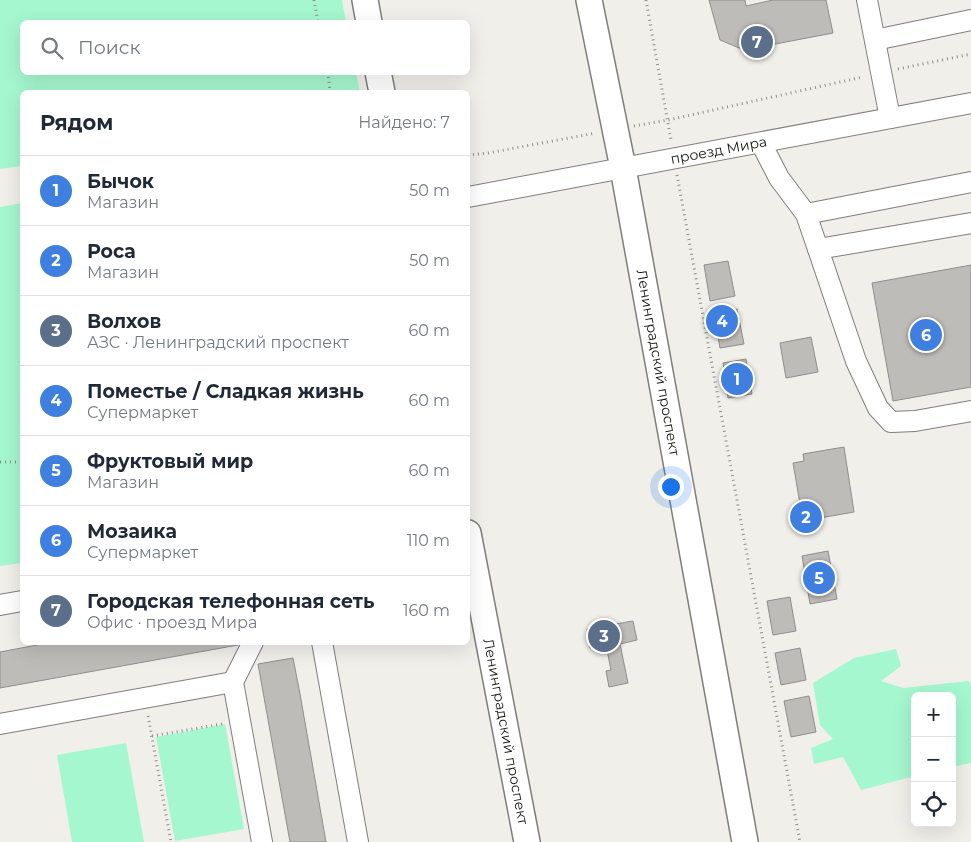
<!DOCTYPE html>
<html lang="ru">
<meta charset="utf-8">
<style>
:root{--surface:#fff;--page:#f6f6f7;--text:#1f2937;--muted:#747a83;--line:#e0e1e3;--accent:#0f766e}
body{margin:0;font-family:Montserrat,sans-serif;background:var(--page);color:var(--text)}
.controls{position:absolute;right:15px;bottom:15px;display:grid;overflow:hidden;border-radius:8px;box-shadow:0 5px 20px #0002}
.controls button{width:45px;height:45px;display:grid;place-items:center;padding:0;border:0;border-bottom:1px solid var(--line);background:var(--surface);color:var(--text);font:25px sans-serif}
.you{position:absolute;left:670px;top:486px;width:18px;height:18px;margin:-12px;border:4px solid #fff;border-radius:50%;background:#1a73e8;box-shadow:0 0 0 8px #1a73e833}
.badge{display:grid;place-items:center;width:32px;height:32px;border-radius:50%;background:var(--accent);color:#fff;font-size:16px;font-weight:700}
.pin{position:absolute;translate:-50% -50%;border:2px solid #fff;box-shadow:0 1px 5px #0006}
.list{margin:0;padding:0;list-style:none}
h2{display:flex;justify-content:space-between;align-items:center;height:65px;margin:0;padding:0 20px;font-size:21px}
h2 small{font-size:16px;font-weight:400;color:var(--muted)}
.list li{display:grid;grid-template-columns:32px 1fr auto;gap:15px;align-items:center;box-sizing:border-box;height:70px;padding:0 20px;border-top:1px solid var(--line)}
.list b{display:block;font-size:19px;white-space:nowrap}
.list p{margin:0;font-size:16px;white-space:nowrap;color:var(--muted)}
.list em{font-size:16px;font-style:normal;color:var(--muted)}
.icon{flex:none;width:28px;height:28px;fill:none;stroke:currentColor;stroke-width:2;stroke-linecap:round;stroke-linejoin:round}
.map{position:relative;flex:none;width:971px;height:842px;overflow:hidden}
.search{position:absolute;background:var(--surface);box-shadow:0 5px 20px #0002;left:20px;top:20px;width:450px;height:55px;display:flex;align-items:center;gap:12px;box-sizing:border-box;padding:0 18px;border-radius:8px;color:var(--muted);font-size:19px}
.panel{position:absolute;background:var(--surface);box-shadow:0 5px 20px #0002;left:20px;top:90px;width:450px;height:555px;border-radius:8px}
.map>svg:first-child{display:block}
.green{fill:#a5f7cf}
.building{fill:#bebcb8;stroke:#908e8a}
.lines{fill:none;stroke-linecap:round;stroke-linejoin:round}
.minor-casing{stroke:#807e7a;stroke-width:22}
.major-casing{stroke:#807e7a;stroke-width:28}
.path{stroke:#8e8e8a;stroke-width:3;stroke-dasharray:1 4;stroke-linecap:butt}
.minor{stroke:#fff;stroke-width:20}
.major{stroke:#fff;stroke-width:25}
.labels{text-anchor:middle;stroke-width:5;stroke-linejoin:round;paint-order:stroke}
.street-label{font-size:14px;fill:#131311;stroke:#fff}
</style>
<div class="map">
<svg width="971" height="842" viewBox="0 0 971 842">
<rect width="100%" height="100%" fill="#f0efea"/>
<!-- green -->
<path class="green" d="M0 0H342L346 22H22V72L356 73 360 92H22V166L0 169Z
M22 203V563L0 566V207Z
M896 649 901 666 881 681 903 688 969 681 971 686V763L952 767V696H915V776L861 790 843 757 814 764 811 748 833 739 820 725 813 683 854 658Z
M225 724 244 829 175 841 156 737Z
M126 743 144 842H72L57 755Z"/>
<!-- building -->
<path class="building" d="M709 0H745L746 6 773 0H826L833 33 744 50 720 40Z
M728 261 735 296 710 301 704 265Z
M971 265V387L893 401 872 283Z
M737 309 744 344 720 348 714 314Z
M811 337 818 372 786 378 780 343Z
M746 359 752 394 728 398 723 363Z
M844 447 854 512 803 521 793 463 804 461 803 454Z
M828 551 837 599 810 604 802 556Z
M790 597 796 631 773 635 767 601Z
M633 621 637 640 620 644 628 683 609 687 606 671 611 670 606 645 590 648 587 629Z
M53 642H238V645L0 688V652Z
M800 648 806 680 781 685 775 653Z
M293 658 300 694 326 842H290L258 664Z
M809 696 816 732 791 737 784 701Z"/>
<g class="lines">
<defs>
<g id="minor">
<path d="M867 0 890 118"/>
<path d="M875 40 971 20"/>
<path d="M761 143 779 178 806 214 971 182"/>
<path id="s1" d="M468 197 971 103"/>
<path d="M806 214 818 249 971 223"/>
<path d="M818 249 856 361 878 408 891 422 915 421 971 411"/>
<path d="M0 605 22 601"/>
<path d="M253 642 233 682 262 842"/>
<path d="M322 642 358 842"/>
<path d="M0 724 233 682"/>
</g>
<g id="major">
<path d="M365 0 369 22"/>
<path id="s2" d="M589 0 623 168 745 842"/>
<path d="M378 72 382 92"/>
<path id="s3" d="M468 533 527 842"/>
</g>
</defs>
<!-- minor casing -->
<use href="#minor" class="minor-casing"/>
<!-- major casing -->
<use href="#major" class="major-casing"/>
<!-- path -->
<path class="path" d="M314 0 318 22
M646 0 671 140
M898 69 971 54
M328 72 330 92
M634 126 668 120 863 77
M468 155 488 153 596 133
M677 175 800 842
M0 462H22
M148 716 171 842
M152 736 222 724"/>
<!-- minor -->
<use href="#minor" class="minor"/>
<!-- major -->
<use href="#major" class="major"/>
</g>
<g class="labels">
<!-- street labels -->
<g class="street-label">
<text dy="5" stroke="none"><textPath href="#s1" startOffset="255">проезд Мира</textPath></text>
<text dy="5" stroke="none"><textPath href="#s2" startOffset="369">Ленинградский проспект</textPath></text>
<text dy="5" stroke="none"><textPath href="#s3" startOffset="202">Ленинградский проспект</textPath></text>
</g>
</g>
</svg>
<div class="controls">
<button>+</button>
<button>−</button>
<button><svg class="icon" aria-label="locate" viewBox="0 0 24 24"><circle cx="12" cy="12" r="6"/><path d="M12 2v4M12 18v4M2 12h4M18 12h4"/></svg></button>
</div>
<div class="you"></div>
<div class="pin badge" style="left:737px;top:379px;background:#3f7fe0">1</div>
<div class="pin badge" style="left:806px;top:517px;background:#3f7fe0">2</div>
<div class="pin badge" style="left:604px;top:636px;background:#5c6f8a">3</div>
<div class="pin badge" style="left:722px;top:321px;background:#3f7fe0">4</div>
<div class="pin badge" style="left:819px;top:578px;background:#3f7fe0">5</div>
<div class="pin badge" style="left:926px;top:335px;background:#3f7fe0">6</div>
<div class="pin badge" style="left:757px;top:42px;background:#5c6f8a">7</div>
<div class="search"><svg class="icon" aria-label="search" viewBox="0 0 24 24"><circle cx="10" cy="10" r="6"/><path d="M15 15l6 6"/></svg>Поиск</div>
<section class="panel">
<h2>Рядом<small>Найдено: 7</small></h2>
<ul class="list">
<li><span class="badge" style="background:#3f7fe0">1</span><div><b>Бычок</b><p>Магазин</p></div><em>50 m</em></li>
<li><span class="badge" style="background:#3f7fe0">2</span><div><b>Роса</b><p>Магазин</p></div><em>50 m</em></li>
<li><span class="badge" style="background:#5c6f8a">3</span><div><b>Волхов</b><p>АЗС · Ленинградский проспект</p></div><em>60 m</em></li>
<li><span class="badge" style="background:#3f7fe0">4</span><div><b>Поместье / Сладкая жизнь</b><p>Супермаркет</p></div><em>60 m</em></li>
<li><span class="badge" style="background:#3f7fe0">5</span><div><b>Фруктовый мир</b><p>Магазин</p></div><em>60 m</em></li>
<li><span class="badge" style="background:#3f7fe0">6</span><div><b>Мозаика</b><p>Супермаркет</p></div><em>110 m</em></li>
<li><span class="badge" style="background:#5c6f8a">7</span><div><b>Городская телефонная сеть</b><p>Офис · проезд Мира</p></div><em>160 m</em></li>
</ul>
</section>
</div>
